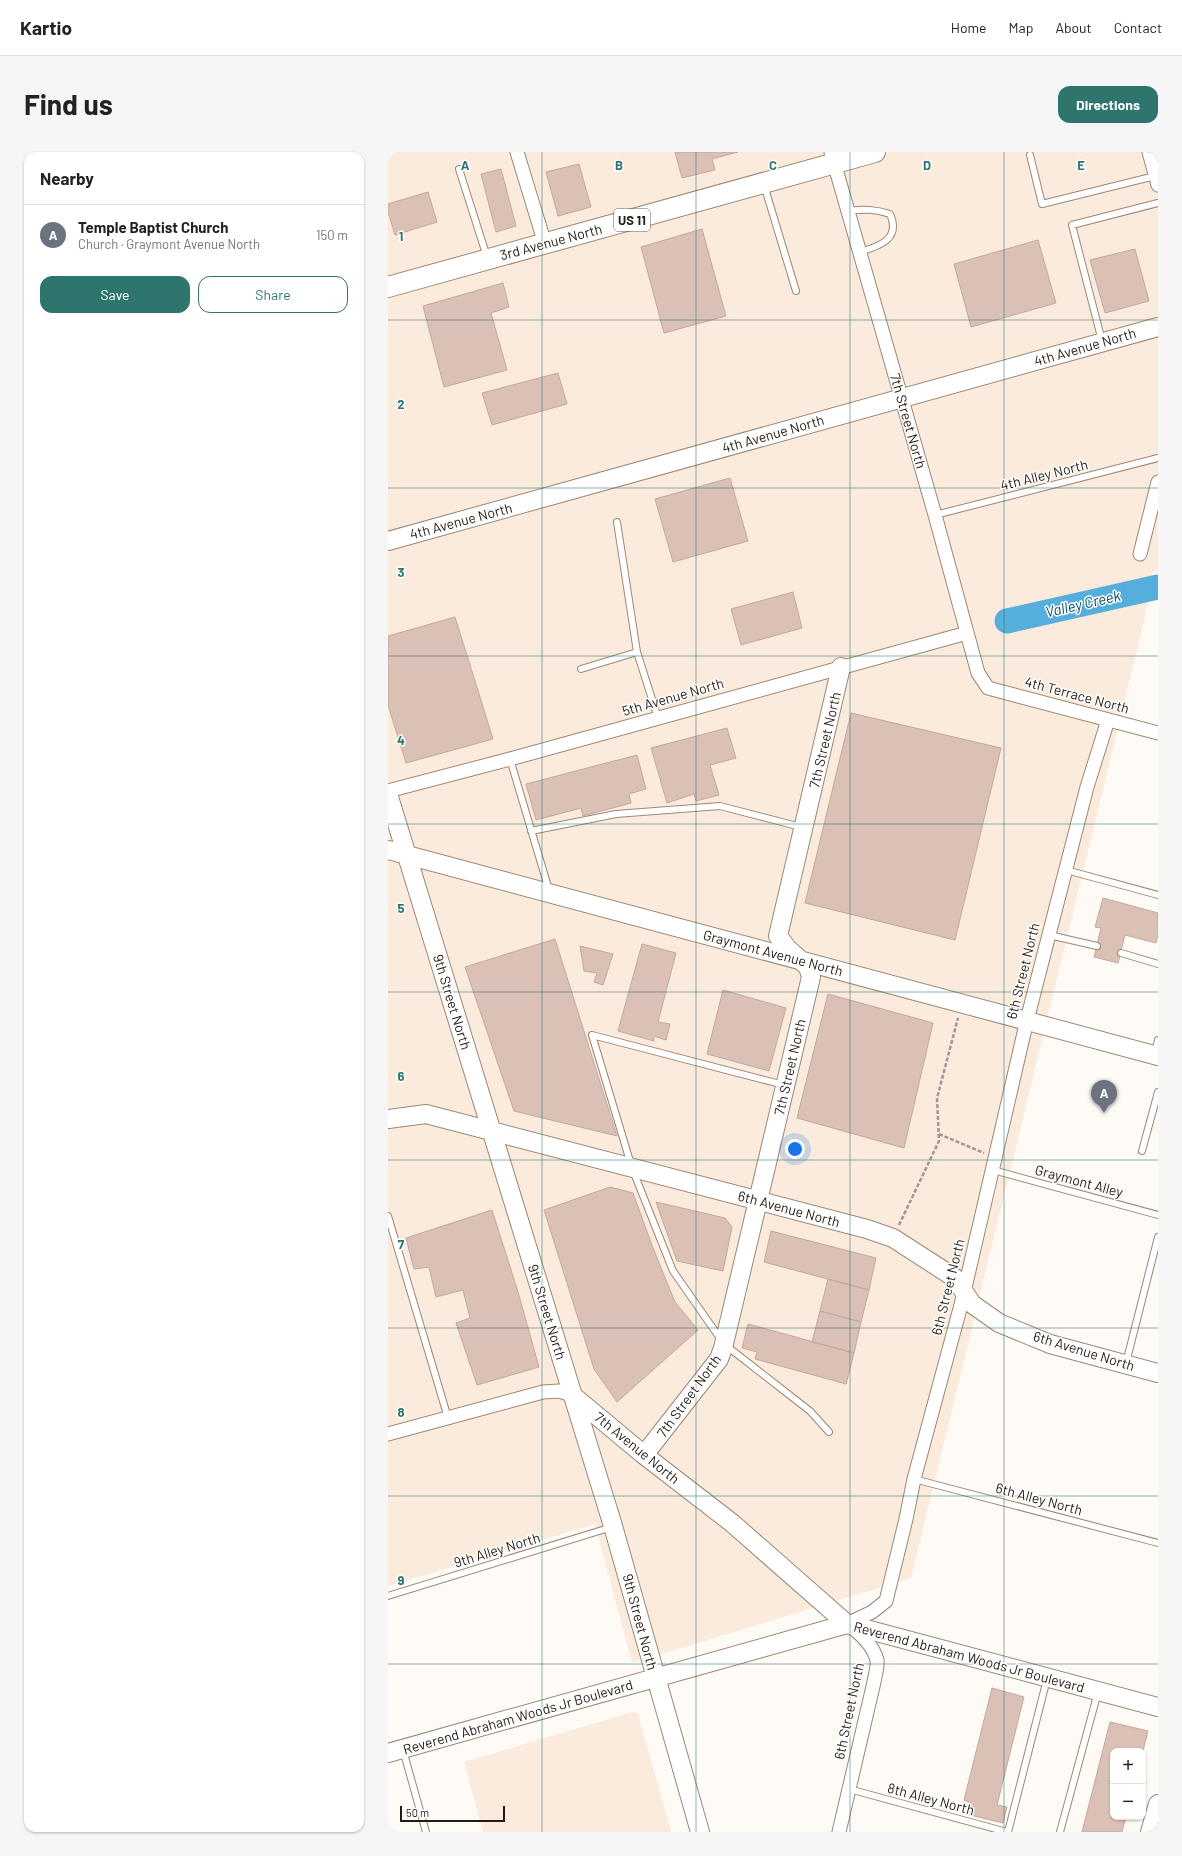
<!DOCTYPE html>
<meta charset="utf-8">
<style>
:root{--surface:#fff;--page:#f6f6f6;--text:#222;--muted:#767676;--line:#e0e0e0;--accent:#2d756d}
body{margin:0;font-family:Barlow,sans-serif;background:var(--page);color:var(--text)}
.controls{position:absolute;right:12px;bottom:12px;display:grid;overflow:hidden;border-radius:8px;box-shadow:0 1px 3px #0004}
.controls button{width:36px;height:36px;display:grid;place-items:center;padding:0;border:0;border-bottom:1px solid var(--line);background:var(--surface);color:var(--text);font:20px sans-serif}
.scale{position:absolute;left:12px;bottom:10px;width:105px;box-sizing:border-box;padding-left:4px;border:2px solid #231c15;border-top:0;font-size:11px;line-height:14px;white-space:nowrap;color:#231c15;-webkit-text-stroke:3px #fff;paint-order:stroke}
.you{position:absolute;left:407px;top:997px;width:14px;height:14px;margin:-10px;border:3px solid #fff;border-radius:50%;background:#1a73e8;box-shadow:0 0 0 6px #1a73e833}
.badge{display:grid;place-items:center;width:26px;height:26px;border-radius:50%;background:var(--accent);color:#fff;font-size:13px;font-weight:700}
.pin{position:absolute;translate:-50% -33px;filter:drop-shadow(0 1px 2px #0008)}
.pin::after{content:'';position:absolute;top:21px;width:14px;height:12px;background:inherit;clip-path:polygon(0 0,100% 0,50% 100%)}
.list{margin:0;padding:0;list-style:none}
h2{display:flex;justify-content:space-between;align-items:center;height:52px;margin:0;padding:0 16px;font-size:17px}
h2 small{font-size:13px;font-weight:400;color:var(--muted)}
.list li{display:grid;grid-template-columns:26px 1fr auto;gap:12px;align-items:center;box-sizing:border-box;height:60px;padding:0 16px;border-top:1px solid var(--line)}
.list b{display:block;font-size:15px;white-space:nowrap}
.list p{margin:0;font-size:13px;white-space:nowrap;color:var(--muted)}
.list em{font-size:13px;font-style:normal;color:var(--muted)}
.actions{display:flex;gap:8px;padding:12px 16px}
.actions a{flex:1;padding:9px 0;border:1px solid var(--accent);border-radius:12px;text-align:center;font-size:14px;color:var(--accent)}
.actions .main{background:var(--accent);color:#fff}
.map{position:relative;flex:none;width:770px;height:1680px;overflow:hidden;border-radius:12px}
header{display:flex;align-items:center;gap:24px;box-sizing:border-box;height:56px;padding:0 20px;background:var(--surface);border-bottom:1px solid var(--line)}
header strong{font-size:19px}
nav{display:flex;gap:22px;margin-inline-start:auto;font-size:14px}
.intro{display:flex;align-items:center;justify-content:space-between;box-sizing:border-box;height:96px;padding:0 24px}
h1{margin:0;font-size:28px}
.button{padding:10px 18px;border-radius:12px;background:var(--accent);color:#fff;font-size:14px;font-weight:700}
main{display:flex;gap:24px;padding:0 24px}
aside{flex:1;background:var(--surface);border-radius:12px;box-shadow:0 1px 3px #0004}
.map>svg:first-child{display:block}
.built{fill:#fbebdc}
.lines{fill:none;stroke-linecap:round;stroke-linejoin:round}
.river{stroke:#55aedc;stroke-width:25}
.building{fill:#dbc1b5;stroke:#c3a99d}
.lane-casing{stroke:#9b8876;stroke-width:8}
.street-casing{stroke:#9b8876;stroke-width:15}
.secondary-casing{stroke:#9b8876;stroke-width:20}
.primary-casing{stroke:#9b8876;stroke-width:22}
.path{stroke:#9d9893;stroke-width:2.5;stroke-dasharray:4 2;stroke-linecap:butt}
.lane{stroke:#fff;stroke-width:6}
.street{stroke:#fff;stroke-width:13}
.secondary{stroke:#fff;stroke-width:18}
.primary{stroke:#fff;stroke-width:20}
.grid{fill:none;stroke:#2d756d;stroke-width:1;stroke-opacity:0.55}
.labels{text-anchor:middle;stroke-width:3;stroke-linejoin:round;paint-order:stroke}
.shield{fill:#fff;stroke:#65605b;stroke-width:1}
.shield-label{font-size:13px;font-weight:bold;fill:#231c15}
.street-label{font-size:14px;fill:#231c15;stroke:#fff}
.water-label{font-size:15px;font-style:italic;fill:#02506e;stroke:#fff}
.grid-label{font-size:13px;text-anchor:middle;font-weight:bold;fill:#2d756d;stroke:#fff;stroke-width:3;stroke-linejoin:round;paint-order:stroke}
</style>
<header>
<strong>Kartio</strong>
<nav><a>Home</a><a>Map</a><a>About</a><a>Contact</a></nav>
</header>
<div class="intro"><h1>Find us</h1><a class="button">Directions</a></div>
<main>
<aside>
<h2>Nearby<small></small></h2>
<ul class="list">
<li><span class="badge" style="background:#6b7280">A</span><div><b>Temple Baptist Church</b><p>Church · Graymont Avenue North</p></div><em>150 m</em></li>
</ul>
<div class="actions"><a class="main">Save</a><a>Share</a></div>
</aside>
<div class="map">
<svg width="770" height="1680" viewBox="0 0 770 1680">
<rect width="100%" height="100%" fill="#fefaf6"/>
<!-- built -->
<path class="built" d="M0 0H770V419L764 421 756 469 523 1426 244 1511 207 1372 0 1434Z
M245 1560 250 1562 283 1680H95L76 1610Z"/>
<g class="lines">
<!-- river -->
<path class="river" d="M619 469 770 435"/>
</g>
<!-- building -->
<path class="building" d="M287 0H350L324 7 327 18 294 26Z
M191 12 203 55 170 64 158 20Z
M113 17 128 74 108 80 93 22Z
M40 40 49 70 7 83 0 60V52Z
M314 77 338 164 276 181 253 95Z
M650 88 668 151 583 175 566 112Z
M747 97 761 149 717 161 702 108Z
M115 131 121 155 103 161 119 218 56 235 35 154Z
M170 221 179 252 104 273 94 241Z
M342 326 360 389 285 410 267 347Z
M405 440 414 476 353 493 343 457Z
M67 465 105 587 18 611 0 553V484Z
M463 561 613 596 567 788 417 751Z
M339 576 348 606 322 613 331 643 308 649 306 642 279 651 263 596Z
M249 603 258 637 241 642 243 651 195 664 193 656 148 668 138 632Z
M715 746 770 761V782L768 791 737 783 730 811 706 805 713 776 707 775Z
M167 787 229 984 126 959 77 815Z
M254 792 288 801 270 870 282 872 278 888 266 884V889L230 879Z
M192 794 225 802 215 833 206 830 209 821 196 819Z
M335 838 398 856 381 919 319 902Z
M440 842 545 871 516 996 409 966Z
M222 1035 245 1041 265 1096 287 1150 310 1178 229 1250 206 1217 156 1058Z
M268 1050 337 1066 344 1075 335 1119 289 1109Z
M104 1058 130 1140 151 1215 89 1233 68 1171 82 1166 75 1138 48 1145 41 1115 26 1117 18 1086Z
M383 1079 488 1106 481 1138 376 1110Z
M440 1127 481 1138 473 1170 432 1159Z
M432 1159 473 1170 466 1201 424 1190Z
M360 1172 466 1201 458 1232 367 1207 369 1200 354 1196Z
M604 1536 636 1545 609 1653 619 1655 615 1671 578 1662 581 1650 576 1648Z
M722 1570 760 1579 755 1599H725V1665H738L734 1680H694Z"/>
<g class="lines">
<defs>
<path id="lane" d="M642 3 654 52 767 24
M71 17 99 105
M376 33 408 139
M460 59C476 57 487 57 502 62 513 87 492 94 472 100
M714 189 684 73 770 51
M547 363 770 306
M229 370 249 500 270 566
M193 517 249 500
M122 607 161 738
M143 679 228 662 332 654 413 675
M678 718 770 743
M661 783 709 794
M733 801 770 812
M204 883 244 1016 285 1119 336 1192 422 1259 441 1280
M204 883 396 933
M767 901 770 888
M754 999 770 940
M605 1018 770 1063
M0 1064 60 1266
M738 1211 770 1085
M526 1327 770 1391
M0 1444 224 1375
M15 1598 38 1680
M461 1637 619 1680
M620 1680 659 1527
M672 1680 710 1540"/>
<path id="street" d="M129 0 157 92
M443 0 547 363 590 521 600 536 770 581
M761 0 770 33
M752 402 770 330
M0 639 122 607 579 481
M0 1282 155 1240 171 1239 184 1243
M451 1680 486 1530C487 1524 490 1514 489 1508 485 1493 472 1481 459 1472L484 1460 498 1449 518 1367 526 1327 573 1153 639 868 699 635 720 568"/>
<path id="secondary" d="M0 389 770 175
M0 642 225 1374 312 1680
M0 698 770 904
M0 967 38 962 479 1077 505 1086 567 1126 584 1152 611 1171 662 1192 770 1221
M184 1243 256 1303 344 1371 459 1472
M256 1303 331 1207 335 1196 423 825 420 815 400 797 390 784 453 515
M0 1601 459 1472 770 1555
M762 1680 770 1652"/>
<path id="primary" d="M0 135 487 0"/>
</defs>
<!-- lane casing -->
<use href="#lane" class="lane-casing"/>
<!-- street casing -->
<use href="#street" class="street-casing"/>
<!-- secondary casing -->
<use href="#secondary" class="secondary-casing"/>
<!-- primary casing -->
<use href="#primary" class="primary-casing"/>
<!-- path -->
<path class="path" d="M551 982 596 1001
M511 1073 551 989 549 946 570 866"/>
<!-- lane -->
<use href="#lane" class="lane"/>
<!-- street -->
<use href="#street" class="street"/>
<!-- secondary -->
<use href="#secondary" class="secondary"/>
<!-- primary -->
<use href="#primary" class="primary"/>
</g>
<!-- grid -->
<path class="grid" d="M154 0V1680M308 0V1680M462 0V1680M616 0V1680M0 168H770M0 336H770M0 504H770M0 672H770M0 840H770M0 1008H770M0 1176H770M0 1344H770M0 1512H770"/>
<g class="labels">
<!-- shield labels -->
<rect class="shield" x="226" y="57" width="36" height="22" rx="3"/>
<g class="shield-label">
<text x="244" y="73">US 11</text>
</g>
<!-- street labels -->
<g class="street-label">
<text transform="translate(163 90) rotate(-15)" y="5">3rd Avenue North</text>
<text transform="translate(697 195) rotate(-16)" y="5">4th Avenue North</text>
<text transform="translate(520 269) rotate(74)" y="5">7th Street North</text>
<text transform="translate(385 282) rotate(-16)" y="5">4th Avenue North</text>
<text transform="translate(656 323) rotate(-14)" y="5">4th Alley North</text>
<text transform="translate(73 369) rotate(-15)" y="5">4th Avenue North</text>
<text transform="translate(689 543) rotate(15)" y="5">4th Terrace North</text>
<text transform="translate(285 545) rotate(-16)" y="5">5th Avenue North</text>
<text transform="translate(437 588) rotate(-77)" y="5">7th Street North</text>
<text transform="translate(385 801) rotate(15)" y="5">Graymont Avenue North</text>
<text transform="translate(635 819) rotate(-76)" y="5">6th Street North</text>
<text transform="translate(64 850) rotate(73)" y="5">9th Street North</text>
<text transform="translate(402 915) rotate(-77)" y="5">7th Street North</text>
<text transform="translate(691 1029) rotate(15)" y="5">Graymont Alley</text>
<text transform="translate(401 1057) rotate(15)" y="5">6th Avenue North</text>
<text transform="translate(560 1135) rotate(-76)" y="5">6th Street North</text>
<text transform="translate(159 1160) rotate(73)" y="5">9th Street North</text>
<text transform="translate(696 1199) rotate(17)" y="5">6th Avenue North</text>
<text transform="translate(301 1244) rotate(-54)" y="5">7th Street North</text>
<text transform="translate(249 1296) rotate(39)" y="5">7th Avenue North</text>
<text transform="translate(651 1347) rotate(15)" y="5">6th Alley North</text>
<text transform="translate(109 1398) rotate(-17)" y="5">9th Alley North</text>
<text transform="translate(252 1470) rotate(75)" y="5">9th Street North</text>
<text transform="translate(581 1505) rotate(15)" y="5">Reverend Abraham Woods Jr Boulevard</text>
<text transform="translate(461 1559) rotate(-78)" y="5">6th Street North</text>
<text transform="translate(130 1565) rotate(-16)" y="5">Reverend Abraham Woods Jr Boulevard</text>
<text transform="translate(543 1647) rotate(15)" y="5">8th Alley North</text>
</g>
<!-- water labels -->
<g class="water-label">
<text transform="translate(695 452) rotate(-13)" y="5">Valley Creek</text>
</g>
</g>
<g class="grid-label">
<text x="77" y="18">A</text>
<text x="231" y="18">B</text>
<text x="385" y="18">C</text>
<text x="539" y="18">D</text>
<text x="693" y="18">E</text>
<text x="13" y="89">1</text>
<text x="13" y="257">2</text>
<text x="13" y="425">3</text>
<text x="13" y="593">4</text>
<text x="13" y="761">5</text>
<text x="13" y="929">6</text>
<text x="13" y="1097">7</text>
<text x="13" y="1265">8</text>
<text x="13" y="1433">9</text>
</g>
</svg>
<div class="controls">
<button>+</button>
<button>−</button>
</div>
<div class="scale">50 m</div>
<div class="you"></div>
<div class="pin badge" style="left:716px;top:961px;background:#6b7280">A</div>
</div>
</main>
